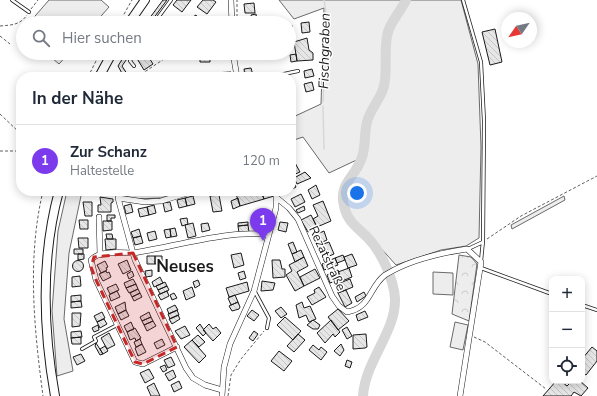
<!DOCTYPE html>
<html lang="de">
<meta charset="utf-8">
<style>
:root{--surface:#fff;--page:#f6f6f7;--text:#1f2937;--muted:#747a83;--line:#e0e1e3;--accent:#7c3aed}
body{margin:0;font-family:"Nunito Sans",sans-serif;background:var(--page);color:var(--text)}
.controls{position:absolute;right:12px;bottom:12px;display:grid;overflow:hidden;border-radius:8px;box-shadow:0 2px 10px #0003}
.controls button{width:36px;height:36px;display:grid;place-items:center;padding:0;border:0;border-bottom:1px solid var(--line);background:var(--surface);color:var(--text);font:20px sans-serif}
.compass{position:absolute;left:501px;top:12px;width:36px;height:36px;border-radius:50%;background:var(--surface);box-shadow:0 2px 10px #0003;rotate:236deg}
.you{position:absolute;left:357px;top:193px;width:14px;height:14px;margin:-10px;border:3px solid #fff;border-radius:50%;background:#1a73e8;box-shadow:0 0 0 6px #1a73e833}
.badge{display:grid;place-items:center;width:26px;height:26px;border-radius:50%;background:var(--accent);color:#fff;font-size:13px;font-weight:700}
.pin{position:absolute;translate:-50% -33px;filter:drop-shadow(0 1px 2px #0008)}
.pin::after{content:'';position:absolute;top:21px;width:14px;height:12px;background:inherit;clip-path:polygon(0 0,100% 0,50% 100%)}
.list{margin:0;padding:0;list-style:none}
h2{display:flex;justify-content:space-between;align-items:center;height:52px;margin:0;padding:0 16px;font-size:17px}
h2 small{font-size:13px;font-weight:400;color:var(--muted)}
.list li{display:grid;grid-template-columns:26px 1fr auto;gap:12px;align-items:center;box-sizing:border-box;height:72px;padding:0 16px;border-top:1px solid var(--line)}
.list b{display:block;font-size:15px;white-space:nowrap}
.list p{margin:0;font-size:13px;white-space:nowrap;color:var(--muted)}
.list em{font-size:13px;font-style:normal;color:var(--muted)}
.icon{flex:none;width:22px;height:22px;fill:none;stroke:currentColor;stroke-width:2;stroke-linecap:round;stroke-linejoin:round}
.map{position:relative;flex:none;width:597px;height:396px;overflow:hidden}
.search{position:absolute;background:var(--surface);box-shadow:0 2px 10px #0003;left:16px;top:16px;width:280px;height:44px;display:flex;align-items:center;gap:10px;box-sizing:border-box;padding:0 14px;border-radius:22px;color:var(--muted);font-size:15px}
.panel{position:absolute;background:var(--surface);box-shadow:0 2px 10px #0003;left:16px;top:72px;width:280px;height:124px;border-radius:16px}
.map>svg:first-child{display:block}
.built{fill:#ededed;stroke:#6a6a6a}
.forest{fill:url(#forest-crowns);stroke:#6a6a6a}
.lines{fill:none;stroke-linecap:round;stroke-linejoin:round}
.stream{stroke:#d7d7d7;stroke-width:1.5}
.river{stroke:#d7d7d7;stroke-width:10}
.building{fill:url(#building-back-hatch);stroke:#1a1a1a}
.lane-casing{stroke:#1a1a1a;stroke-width:4}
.street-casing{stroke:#1a1a1a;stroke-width:6}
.primary-casing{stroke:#1a1a1a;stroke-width:10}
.path{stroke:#5f5f5f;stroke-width:1;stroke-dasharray:3 2;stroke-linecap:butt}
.lane{stroke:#fff;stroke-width:2.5}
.street{stroke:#fff;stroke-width:5}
.primary{stroke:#fff;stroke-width:8}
.marked{fill:#c62828;fill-opacity:0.2;stroke:#c62828;stroke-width:3;stroke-dasharray:8 5;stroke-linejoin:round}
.labels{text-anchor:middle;stroke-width:3;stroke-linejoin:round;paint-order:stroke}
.street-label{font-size:13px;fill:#1a1a1a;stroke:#fff}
.water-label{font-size:14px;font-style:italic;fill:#1a1a1a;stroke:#fff}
.district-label{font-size:17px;font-weight:bold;fill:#1a1a1a;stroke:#fff}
</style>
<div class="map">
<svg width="597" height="396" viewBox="0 0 597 396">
<defs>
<pattern id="forest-crowns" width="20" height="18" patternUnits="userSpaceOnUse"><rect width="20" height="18" fill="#ededed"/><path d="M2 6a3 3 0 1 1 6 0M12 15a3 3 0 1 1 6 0" fill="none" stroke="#cbcbcb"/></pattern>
<pattern id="building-back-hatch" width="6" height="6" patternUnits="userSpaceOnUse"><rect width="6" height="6" fill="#e6e6e6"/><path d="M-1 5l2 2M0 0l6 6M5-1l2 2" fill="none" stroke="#c5c5c5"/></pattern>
</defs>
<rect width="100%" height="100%" fill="#fff"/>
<!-- built -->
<path class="built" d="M49 0H101L109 7 95 23H29Z
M279 0H461L478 64 481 147 479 238 466 246 441 250 396 265 368 234 354 221 347 205 346 190 350 181 361 170 365 156 329 173 303 137 291 141V118L321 104 324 8 294 19Z
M46 53H69L59 64Z
M67 191H82L69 253 64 319 73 371 57 376 52 311 58 231Z
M106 191H182L161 198 135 199Z
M564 196 565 200 512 229 511 225Z
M433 272 453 273V295L433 294Z
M455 322 468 325 463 350 450 347Z"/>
<!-- forest -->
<path class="forest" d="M459 255 471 257 477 264 469 321 452 314Z"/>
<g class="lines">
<!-- stream -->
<path class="stream" d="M323 102 327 20 324 0
M323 106 324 149"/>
<!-- river -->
<path class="river" d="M363 396C365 361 396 332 395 299 394 279 381 251 367 237 357 227 347 221 344 206 338 183 356 177 362 157 366 146 364 133 367 122 370 109 381 99 384 86 388 69 383 49 388 32 391 21 401 11 406 0"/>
</g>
<!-- building -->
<path class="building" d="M163 0H167L150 23H146Z
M177 0H191L182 12 173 5Z
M203 0H213L216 2 207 14 197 7Z
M254 3 255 13H245L244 4Z
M256 14 257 20H252L251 15Z
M196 15 201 23H187L186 21Z
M222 18V23H211L210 20Z
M309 22 310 32 302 33 301 23Z
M495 29 502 62 490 65 482 32Z
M307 38 309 50 313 53V60L297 61 294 42Z
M126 53H131L122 66 129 77H124L118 66Z
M143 53H146L153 64 144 70 136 57Z
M157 53H168L161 58Z
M200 53H210V62H200Z
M243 53H252V58L244 59Z
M296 54 297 61 291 62 290 55Z
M251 68 253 75 245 76 244 69Z
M312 69 314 76 305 78 304 71Z
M231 72V77H212V73Z
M312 82 314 90 306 92 304 84Z
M294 161 300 172 293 175 291 162Z
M305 172 311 178 297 184 294 178Z
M292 180 296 187 291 190V181Z
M316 185 320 195 312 199 308 190Z
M235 191H246L247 195 261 191 264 199 240 206Z
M261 191H272L274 196 264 199Z
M301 194 305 202 295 207 291 199Z
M219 195 222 211 213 212 210 196Z
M193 196 195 204 187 206 185 198Z
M100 197 113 199V202L111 203V212H98V205H101Z
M185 198 187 206 179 208 177 200Z
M238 198 240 206 233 209 231 201Z
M323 201 331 221 317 227 313 219 318 216 313 205Z
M83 202H92V216H85Z
M170 202 172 210 165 212 163 203Z
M131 204 133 212 126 214 124 206Z
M154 205 156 213 149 215 147 207Z
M304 206 305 210 298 213 296 210Z
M147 207 149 215 140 217 138 209Z
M107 215H115V218H111V221H107Z
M311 215 317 227 308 232 301 220Z
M262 216 268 218 265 228 256 229 257 225 260 226Z
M187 218 188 224 182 226 180 219Z
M79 220H88V229H80Z
M103 221H112V230L103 231Z
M248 222V225L238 226V223Z
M280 222 288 223 286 232 278 230Z
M193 223 196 236 188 238 185 225Z
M208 223 210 230 202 232 201 224Z
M248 225 249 232 239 233 238 226Z
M175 228 177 236 171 237 170 229Z
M139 229 141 236 133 238 131 232Z
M170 229 171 237 166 238 164 230Z
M155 231 157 239 149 241 147 233Z
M324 231 327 240 318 244 315 235Z
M106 234H112L113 239H107Z
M141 236 143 243 135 245 133 238Z
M78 238H88V248H79Z
M105 239H116V249L106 250Z
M293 242 297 252 292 254 288 244Z
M329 242 334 254 327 257 321 245Z
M74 249H83V254H74Z
M301 250 304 257 295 262 292 254Z
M241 253 244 265 234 268 231 255Z
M78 254H84V259L78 260Z
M352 254 357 265 348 268 344 257Z
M343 255 345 260 337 263 335 258Z
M147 256H155V264H147Z
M155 256H162V264H155Z
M304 257 308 266 297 272 304 286 295 291 286 275 292 271 289 265Z
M335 258 338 265 324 270 322 264Z
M127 260 131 270 123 274 118 264Z
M272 260H280L282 269H285V277L273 278Z
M72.5 266a5.5 5.5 0 1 1 11 0a5.5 5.5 0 1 1-11 0Z
M105 261 108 267 106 268 107 270 101 273 97 265Z
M349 268 352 277 342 281 338 272Z
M315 269 320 278 304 286 300 277Z
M152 270V276L146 277 145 271Z
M338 270 341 279 330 283 327 275Z
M106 271 107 273 109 272 111 277 103 281 99 274Z
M132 271 134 276 129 279 127 274Z
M244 271 246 278 240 280 238 273Z
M80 276 81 286 72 287V277Z
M160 277 163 283 154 287 152 282Z
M133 279 136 284 126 288 124 283Z
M350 279 353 287 338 293 335 285Z
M198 280 200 285 195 288 193 282Z
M262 281 275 283 273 290 261 291Z
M165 282 167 286 158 290 156 286Z
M247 282 249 291 229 297 226 288Z
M116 284 119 290 110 294 107 288Z
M136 284 138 289 129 293 126 288Z
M167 286 169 290 160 294 158 290Z
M192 287 195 296 186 300 183 291Z
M319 287 326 297 312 305 307 297 315 293 314 290Z
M138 289 140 293 132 297 130 293Z
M346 290 352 303 345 307 338 293Z
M117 291 120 297 111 301 109 295Z
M167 291 169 296 161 300 158 295Z
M364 292 366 296 357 302 355 297Z
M140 293 142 297 134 301 132 297Z
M174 293 177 298 172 300 170 295Z
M81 295V301L71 302V296Z
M235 295 238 302 231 305 228 298Z
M81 301 82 307 71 308V302Z
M125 302 126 310 118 314 115 307Z
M238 302 240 307 239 309 232 311 229 306Z
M302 302 304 308 310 306 316 319 309 322 306 315 299 318 296 305Z
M175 305 178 310 169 314 167 309Z
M281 307 287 314 281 318 275 311Z
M338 309 349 321 338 330 328 317Z
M126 310 129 316 121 320 118 314Z
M177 310 179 315 170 319 168 314Z
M252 310 259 315 254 321 247 316Z
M365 311 368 317 358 321 356 315Z
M102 312 105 318 97 322 94 316Z
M149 312 151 317 142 321 140 317Z
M72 313H81L80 326 72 327Z
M178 315 180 319 172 324 169 319Z
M151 317 153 321 144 325 142 321Z
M285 317 301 331 293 340 277 325Z
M104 319 107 324 100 328 97 322Z
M313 320 320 325 318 329H313L307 325Z
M331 320 340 332 335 337 333 334 325 343 317 333Z
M153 321 156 326 147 331 144 325Z
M131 322 134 329 127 332 124 326Z
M200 324 206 333 203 336 196 328Z
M209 324 213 329 216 327 221 333 213 341 203 330Z
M98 325 99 330 94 332 92 328Z
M185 326 190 335 181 339 175 331Z
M347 327 352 336 347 339 342 330Z
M135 328 141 338 136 341 135 338 130 340 127 332Z
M81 331 82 337 71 338V332Z
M254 331 258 334 253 341 249 338Z
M109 333 115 345 107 349 101 338Z
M298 334 305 340 294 352 287 346Z
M366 334 367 347 365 348 353 349V335Z
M198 335 205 342 199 347 192 340Z
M81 337V344H72L71 338Z
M140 339 142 344 136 347 134 342Z
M162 339 165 345 157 349 154 343Z
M192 340 206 356 199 363 184 347Z
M96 343 103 354 100 355 95 346Z
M142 344 146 352 138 356 135 348Z
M341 344 344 350 340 356 334 351Z
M313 345 319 350 321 347 327 352 321 360 309 350Z
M105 346 108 351 103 354 100 349Z
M592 347 597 351V361L586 375 582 372V359Z
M279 351 292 361 284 371 271 361Z
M81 354 85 361 77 365 73 357Z
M171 357 175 365 168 368 164 360Z
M347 360 352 362 350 368 345 366Z
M165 365 167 370 163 372 160 367Z
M149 369 154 378 145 383 140 373Z
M173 370 176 377 169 381 165 374Z
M179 381 182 388 174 392 171 385Z
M556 381H561L567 386 572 381H580L588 388 581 396 574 392 571 396H543Z
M154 383 160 396H151L147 387Z"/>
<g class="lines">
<defs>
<path id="lane" d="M12 0 29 12
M463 0 481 62 484 121 483 241 481 261
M154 23 171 0
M289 27H291
M134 66 130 61 134 53
M270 77 298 71
M468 249 483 242
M481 268 552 294
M255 292 269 318 267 328
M582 305 597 310
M82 349 96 341 94 337 117 325"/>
<path id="street" d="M231 0 232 23
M233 53 237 77
M194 191 161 201 145 202 118 198 133 253C174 247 230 229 269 235
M277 198 289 208 298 219 332 296 339 306 347 312C371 308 369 287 385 275 409 260 440 253 467 249L481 262 460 396
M99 217 100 255
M177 347 143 364 135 362 96 280 91 260C99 250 121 253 133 253L135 260 186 368 193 378 205 385 222 390
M222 396 224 367 230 344 254 291 276 208V191"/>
<path id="primary" d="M129 23 145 0
M99 77 112 53
M55 396C43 329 41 257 59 191"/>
</defs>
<!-- lane casing -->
<use href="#lane" class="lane-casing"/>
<!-- street casing -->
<use href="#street" class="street-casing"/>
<!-- primary casing -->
<use href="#primary" class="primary-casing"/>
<!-- path -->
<path class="path" d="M31 9 38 0
M237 17V0
M119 23 132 0
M0 26C12 25 20 25 27 15
M0 36 10 44
M88 77 100 53
M137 77 173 53
M0 114 21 134
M0 151H21
M43 191C27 258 34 328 43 396
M487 239 521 216 597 176
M474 337 485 342 546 389
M228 396 231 375 241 359 264 331"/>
<!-- lane -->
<use href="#lane" class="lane"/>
<!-- street -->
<use href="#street" class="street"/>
<!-- primary -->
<use href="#primary" class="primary"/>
</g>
<!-- marked area -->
<path class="marked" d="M133 253 177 347 143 364 135 362 96 280 91 267 94 257Z"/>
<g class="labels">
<!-- street labels -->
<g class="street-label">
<text transform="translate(328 258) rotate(65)" y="5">Rezatstraße</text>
</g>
<!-- water labels -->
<g class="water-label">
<text transform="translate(324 51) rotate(-89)" y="5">Fischgraben</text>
</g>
<!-- district labels -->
<g class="district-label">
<text x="185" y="272">Neuses</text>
</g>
</g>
</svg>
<div class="controls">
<button>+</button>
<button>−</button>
<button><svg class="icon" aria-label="locate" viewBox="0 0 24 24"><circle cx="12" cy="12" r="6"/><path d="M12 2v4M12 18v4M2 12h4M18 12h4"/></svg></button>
</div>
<svg class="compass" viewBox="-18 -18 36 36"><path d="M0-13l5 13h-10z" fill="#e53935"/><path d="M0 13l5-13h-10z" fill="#747a83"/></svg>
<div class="you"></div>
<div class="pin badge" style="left:263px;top:241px">1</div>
<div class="search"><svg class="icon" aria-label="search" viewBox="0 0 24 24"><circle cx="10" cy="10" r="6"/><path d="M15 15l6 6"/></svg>Hier suchen</div>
<section class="panel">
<h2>In der Nähe<small></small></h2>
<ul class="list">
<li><span class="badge">1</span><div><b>Zur Schanz</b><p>Haltestelle</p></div><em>120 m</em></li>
</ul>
</section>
</div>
